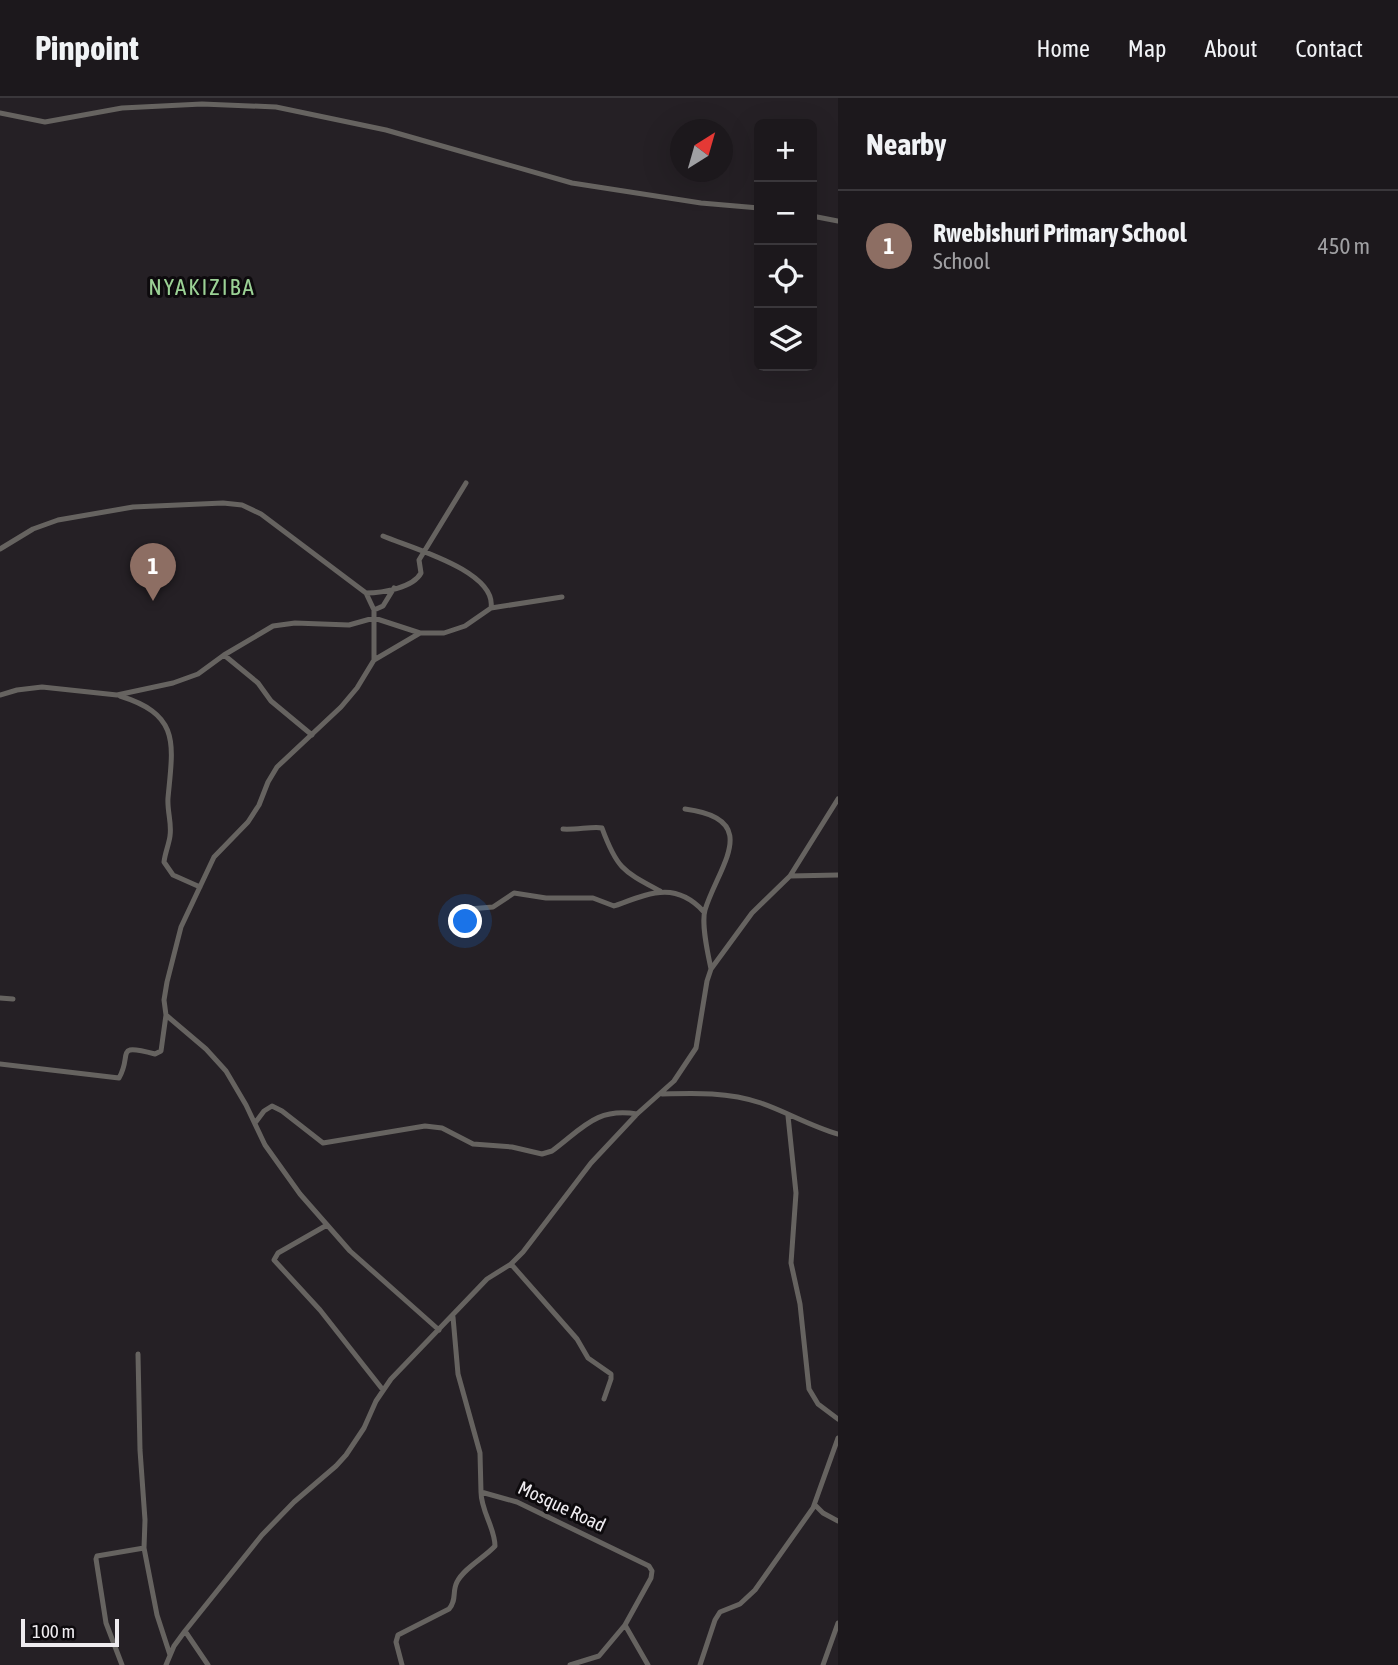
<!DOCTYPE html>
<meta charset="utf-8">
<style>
:root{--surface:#1c181c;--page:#292529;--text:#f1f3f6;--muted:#a0a0a3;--line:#3a373b;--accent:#0f766e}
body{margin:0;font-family:"Asap Condensed",sans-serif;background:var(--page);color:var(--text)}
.controls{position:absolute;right:21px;top:21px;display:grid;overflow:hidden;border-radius:10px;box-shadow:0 7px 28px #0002}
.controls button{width:63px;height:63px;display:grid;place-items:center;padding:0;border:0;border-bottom:2px solid var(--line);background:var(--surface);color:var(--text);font:35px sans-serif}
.compass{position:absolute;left:670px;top:21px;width:63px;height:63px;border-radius:50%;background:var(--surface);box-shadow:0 7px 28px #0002;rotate:37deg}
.scale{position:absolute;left:21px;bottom:18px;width:98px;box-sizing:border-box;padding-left:7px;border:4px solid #efecf0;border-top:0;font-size:19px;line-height:24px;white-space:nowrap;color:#efecf0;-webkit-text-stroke:5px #0d0a0d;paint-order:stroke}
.you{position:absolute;left:466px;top:824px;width:24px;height:24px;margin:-18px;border:5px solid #fff;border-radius:50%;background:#1a73e8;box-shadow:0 0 0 10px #1a73e833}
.badge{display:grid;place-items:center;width:46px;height:46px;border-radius:50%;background:var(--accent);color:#fff;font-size:23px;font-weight:700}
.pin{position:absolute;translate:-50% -58px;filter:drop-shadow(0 2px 4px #0008)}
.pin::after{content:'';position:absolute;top:37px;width:24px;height:21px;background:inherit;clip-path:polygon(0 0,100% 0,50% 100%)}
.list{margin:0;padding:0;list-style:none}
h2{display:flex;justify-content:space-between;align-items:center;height:91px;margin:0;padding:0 28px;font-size:30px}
h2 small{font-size:23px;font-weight:400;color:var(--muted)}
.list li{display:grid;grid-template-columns:46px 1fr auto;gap:21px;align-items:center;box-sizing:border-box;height:112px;padding:0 28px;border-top:2px solid var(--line)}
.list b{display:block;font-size:26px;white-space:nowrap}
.list p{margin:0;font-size:23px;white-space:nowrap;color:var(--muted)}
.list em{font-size:23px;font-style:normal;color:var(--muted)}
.icon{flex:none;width:38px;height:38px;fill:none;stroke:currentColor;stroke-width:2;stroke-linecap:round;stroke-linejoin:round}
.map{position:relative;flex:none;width:838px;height:1567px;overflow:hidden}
header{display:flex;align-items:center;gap:42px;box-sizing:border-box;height:98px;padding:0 35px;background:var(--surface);border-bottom:2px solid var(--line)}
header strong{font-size:33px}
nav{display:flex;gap:38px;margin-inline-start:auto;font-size:24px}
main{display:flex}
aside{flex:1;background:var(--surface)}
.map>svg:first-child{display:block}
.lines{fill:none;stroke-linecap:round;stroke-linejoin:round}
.minor{stroke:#666360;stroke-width:5}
.labels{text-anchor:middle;stroke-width:6;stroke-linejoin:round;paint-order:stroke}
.street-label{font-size:19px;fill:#efecf0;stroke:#0d0a0d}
.quarter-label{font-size:23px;letter-spacing:2px;fill:#9bd195;stroke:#0d0a0d}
</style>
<header>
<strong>Pinpoint</strong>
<nav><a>Home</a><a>Map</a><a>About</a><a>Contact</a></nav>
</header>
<main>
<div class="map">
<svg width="838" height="1567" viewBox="0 0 838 1567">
<rect width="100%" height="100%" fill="#252025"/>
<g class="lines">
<!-- minor -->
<path class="minor" d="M0 15 45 24 122 10 202 6 276 9 386 32 572 85 701 105 759 110
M812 118 838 123
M383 438C411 450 497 473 491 510
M0 451 33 431 58 422 133 409 223 405 242 407 261 416 366 495 374 512V562L357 590 341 609 277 669 268 684 259 707 248 724 214 759 181 829 167 884 164 902 166 917 206 951 226 973 246 1007 265 1047 300 1096 350 1153 439 1232
M366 495C382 495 413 490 421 475L419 462 466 385
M374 512 383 508 394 490
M224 557 258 585 271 603 312 637
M374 562 420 535
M0 597 17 592 42 589 117 597 173 585 198 576 224 557 273 528 295 525 349 527 374 520 420 535H444L465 528 491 510 562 499
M120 598C181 617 173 646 168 700 167 713 172 725 170 738 169 746 165 755 164 764L173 777 200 789
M685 711C764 721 718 769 705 812 701 826 708 856 711 871
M563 731C575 732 595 728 602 730 617 771 623 773 660 793
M790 778 838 777
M457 812 493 809 514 795 546 800H593L614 808C648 796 675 782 704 814
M0 900 13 901
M0 966 119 980C133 956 113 945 155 956L161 953 166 917
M662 996C696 995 728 994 761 1005 787 1014 810 1028 838 1036
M788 1018 796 1095 791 1165 800 1206 809 1291 818 1306 838 1321
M255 1025 264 1013 272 1008 282 1013 323 1045 425 1028 442 1030 473 1046 512 1049 542 1056 552 1053C582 1031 596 1009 637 1016
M327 1127 278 1155 274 1162 320 1212 383 1292
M511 1166 577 1241 588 1260 611 1276V1281L604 1301
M453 1219 458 1276 480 1355 481 1394 517 1404 649 1468 652 1473 651 1480 625 1527 648 1567
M138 1256 140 1352 145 1422 144 1450 157 1517 170 1557
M815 1407 823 1415 838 1423
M185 1533 208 1567
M122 1567 106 1525 96 1461 97 1458 144 1450
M166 1567 174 1548 185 1533 262 1437 294 1404 336 1368 346 1357 364 1330 376 1303 391 1281 487 1181 511 1166 523 1154 591 1065 637 1016 674 983 696 950 707 883 711 871 752 815 790 778 838 701
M402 1567 396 1544 398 1537 449 1511C457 1502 452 1493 457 1484 464 1470 484 1460 495 1448 495 1430 481 1413 481 1394
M570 1567 599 1558 625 1527
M700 1567 715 1522 720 1514 740 1506 755 1492 813 1410 838 1340
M823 1567 838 1525"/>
</g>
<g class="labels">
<!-- street labels -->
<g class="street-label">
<text transform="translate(562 1408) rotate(25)" y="7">Mosque Road</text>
</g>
<!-- quarter labels -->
<g class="quarter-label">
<text x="202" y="197">NYAKIZIBA</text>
</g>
</g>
</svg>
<div class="controls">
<button>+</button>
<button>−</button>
<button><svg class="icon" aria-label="locate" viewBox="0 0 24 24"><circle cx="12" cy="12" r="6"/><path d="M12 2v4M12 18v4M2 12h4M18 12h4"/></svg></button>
<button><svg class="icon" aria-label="layers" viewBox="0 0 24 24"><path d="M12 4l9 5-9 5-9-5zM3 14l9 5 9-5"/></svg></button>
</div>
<svg class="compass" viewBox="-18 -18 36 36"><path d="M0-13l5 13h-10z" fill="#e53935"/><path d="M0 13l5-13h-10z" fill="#a0a0a3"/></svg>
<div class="scale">100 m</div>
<div class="you"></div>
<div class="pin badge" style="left:153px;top:503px;background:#8d6e63">1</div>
</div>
<aside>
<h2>Nearby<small></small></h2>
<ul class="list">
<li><span class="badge" style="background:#8d6e63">1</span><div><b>Rwebishuri Primary School</b><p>School</p></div><em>450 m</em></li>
</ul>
</aside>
</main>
